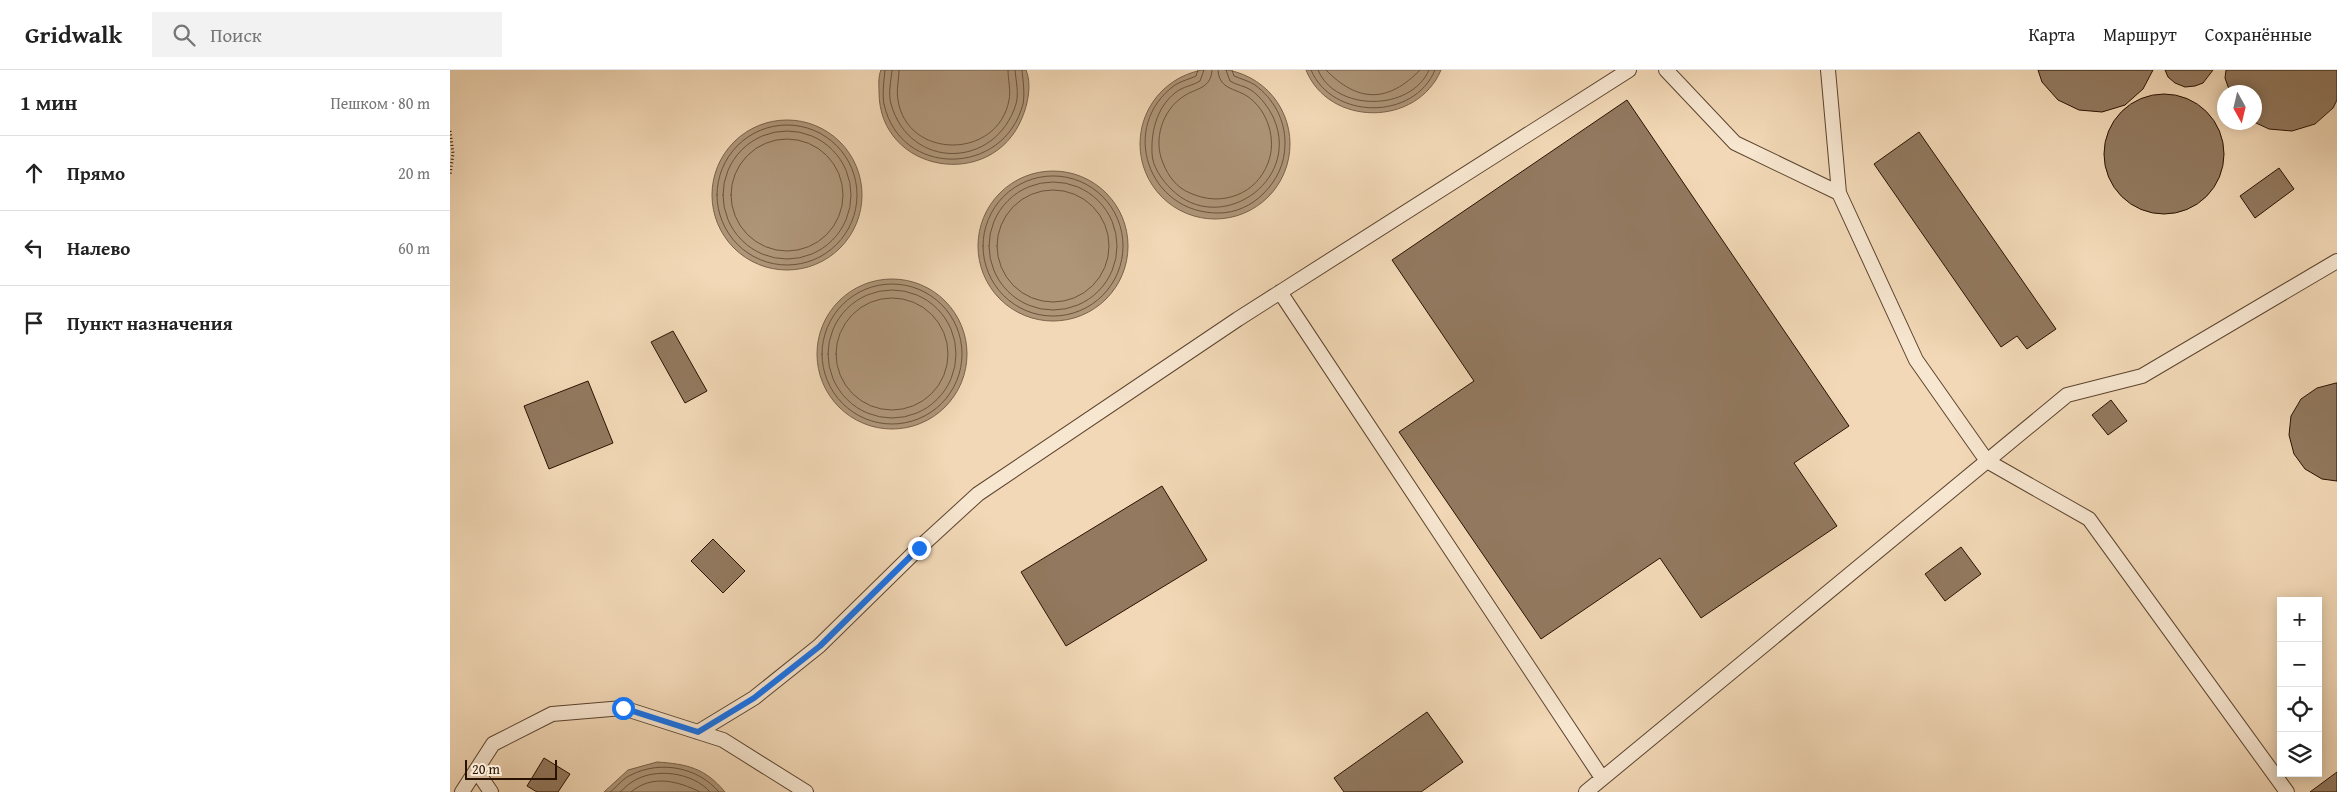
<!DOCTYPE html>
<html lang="ru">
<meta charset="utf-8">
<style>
:root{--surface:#fff;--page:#f2f2f2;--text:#222;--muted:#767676;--line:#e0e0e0}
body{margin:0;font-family:"Gentium Book Plus",serif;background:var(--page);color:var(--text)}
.controls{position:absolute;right:15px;bottom:15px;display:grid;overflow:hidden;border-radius:0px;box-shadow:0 2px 12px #0003}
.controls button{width:45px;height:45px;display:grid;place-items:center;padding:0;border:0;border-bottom:1px solid var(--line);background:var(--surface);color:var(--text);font:25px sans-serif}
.compass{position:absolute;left:1767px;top:15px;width:45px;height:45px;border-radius:50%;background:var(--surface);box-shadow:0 2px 12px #0003;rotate:172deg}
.scale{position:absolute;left:15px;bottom:12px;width:92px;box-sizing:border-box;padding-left:5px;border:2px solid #2a1200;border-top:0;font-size:14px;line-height:18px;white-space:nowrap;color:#2a1200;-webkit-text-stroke:4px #f7e6d0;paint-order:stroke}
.stop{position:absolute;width:15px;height:15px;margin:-11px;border:4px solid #1a73e8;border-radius:50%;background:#fff}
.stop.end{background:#1a73e8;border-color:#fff;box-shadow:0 1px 5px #0008}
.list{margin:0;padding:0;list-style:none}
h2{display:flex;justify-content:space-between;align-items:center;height:65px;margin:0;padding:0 20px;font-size:21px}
h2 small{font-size:16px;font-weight:400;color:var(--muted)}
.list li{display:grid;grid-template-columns:32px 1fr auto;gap:15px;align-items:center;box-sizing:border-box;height:75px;padding:0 20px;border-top:1px solid var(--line)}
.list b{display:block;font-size:19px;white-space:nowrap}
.list em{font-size:16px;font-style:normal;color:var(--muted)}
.icon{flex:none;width:28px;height:28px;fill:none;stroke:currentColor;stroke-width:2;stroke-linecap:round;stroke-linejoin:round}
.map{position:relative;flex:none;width:1887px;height:722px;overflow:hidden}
header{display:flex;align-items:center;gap:30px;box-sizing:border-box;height:70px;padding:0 25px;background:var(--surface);border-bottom:1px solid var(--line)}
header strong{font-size:24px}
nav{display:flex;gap:28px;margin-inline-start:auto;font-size:18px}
.search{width:350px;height:45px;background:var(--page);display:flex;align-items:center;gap:12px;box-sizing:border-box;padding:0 18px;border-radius:0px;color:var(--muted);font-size:19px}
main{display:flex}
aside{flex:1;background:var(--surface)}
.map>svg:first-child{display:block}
.water{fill:#ae9578;stroke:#796148}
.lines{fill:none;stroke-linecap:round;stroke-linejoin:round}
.shore{stroke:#6c543c;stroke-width:1}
.building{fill:#92795f;stroke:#2a1200}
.service-casing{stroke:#5c442e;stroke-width:16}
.path{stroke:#2a1200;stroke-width:3;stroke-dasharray:1 2.5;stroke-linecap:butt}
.service{stroke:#f7e6d0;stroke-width:14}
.route{stroke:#1a73e8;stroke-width:6}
</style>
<header>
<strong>Gridwalk</strong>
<div class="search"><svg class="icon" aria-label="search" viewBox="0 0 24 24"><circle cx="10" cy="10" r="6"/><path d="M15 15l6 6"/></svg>Поиск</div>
<nav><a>Карта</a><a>Маршрут</a><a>Сохранённые</a></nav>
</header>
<main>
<aside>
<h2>1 мин<small>Пешком · 80 m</small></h2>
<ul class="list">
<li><svg class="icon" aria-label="ahead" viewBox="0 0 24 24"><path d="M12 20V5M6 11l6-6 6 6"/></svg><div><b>Прямо</b></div><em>20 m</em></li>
<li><svg class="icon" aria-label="left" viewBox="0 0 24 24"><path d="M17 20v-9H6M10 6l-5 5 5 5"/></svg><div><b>Налево</b></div><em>60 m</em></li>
<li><svg class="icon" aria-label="arrive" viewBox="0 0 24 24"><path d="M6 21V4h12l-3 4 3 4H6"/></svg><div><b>Пункт назначения</b></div></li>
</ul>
</aside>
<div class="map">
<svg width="1887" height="722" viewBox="0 0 1887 722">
<rect width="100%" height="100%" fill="#f2d8b6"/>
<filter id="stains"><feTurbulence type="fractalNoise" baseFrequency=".004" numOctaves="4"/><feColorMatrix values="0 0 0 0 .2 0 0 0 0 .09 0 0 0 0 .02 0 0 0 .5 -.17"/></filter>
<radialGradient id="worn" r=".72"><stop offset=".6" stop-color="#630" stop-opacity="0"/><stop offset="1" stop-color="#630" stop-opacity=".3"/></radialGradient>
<!-- water -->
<path class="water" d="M690 74a75 75 0 1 1 150 0a75 75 0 1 1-150 0Z
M431 0H576C582 14 578 34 572 48 542 122 429 103 429 22 429 15 428 7 431 0Z
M856 0H991C967 57 879 57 856 0Z
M262 125a75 75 0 1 1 150 0a75 75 0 1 1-150 0Z
M528 176a75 75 0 1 1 150 0a75 75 0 1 1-150 0Z
M367 284a75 75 0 1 1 150 0a75 75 0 1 1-150 0Z
M207 692C237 694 255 698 275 722H154L178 700Z"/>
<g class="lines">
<!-- shore -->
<path class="shore" d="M435 0C434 10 432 24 434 34 450 108 554 107 573 34 575 24 573 10 572 0
M442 0C441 11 438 23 441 34 460 101 546 99 566 34 569 24 566 11 565 0
M449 0C449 10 446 20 448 30 457 90 548 90 559 30 561 21 558 10 558 0
M748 0 746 6C740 9 731 11 725 15 668 56 698 144 769 143 786 143 802 135 813 124 827 110 835 94 835 73 835 50 824 29 805 15 799 11 791 9 784 6L782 0
M754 0 750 11C744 15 736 16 729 20 708 34 701 59 702 83 702 96 712 110 721 119 769 167 851 112 824 49 819 38 811 27 801 20 795 16 786 15 780 11L776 0
M762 0C761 19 746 18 734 26 712 40 703 70 713 93 718 106 727 118 740 123 756 130 771 131 787 125 802 119 812 108 818 93 827 70 818 40 797 26 784 18 769 19 768 0
M861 0C882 50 964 51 985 0
M868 0C885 42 961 42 979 0
M876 0C908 33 938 33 970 0
M267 125a70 70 0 1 1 140 0a70 70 0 1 1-140 0Z
M273 125a64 64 0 1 1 128 0a64 64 0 1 1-128 0Z
M281 125a56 56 0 1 1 112 0a56 56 0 1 1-112 0Z
M533 176a70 70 0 1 1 140 0a70 70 0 1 1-140 0Z
M539 176a64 64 0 1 1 128 0a64 64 0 1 1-128 0Z
M547 176a56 56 0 1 1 112 0a56 56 0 1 1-112 0Z
M372 284a70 70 0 1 1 140 0a70 70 0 1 1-140 0Z
M378 284a64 64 0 1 1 128 0a64 64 0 1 1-128 0Z
M386 284a56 56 0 1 1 112 0a56 56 0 1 1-112 0Z
M160 722C167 717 173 708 181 705 210 690 248 697 269 722
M170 722C174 719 178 714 182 712 204 697 243 702 260 722
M181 722C202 704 228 711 250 722"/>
</g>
<!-- building -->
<path class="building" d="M1588 0H1703L1693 19 1675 35 1652 42 1629 40 1608 30 1592 12Z
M1715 0H1763L1753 13 1745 16 1735 17 1725 13 1718 7Z
M1776 0H1887V30L1883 38 1865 54 1842 61 1819 59 1804 52V22H1780L1775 8Z
M1654 84a60 60 0 1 1 120 0a60 60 0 1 1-120 0Z
M1177 30 1399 356 1344 393 1387 456 1251 548 1210 488 1091 569 949 362 1024 311 942 190Z
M1469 62 1606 259 1577 279 1567 266 1551 277 1424 94Z
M1829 98 1844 119 1805 148 1790 126Z
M223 261 257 321 235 333 201 272Z
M138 311 163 373 99 399 74 336Z
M1886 313H1887V411L1872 409 1855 399 1844 384 1839 365 1841 346 1851 329 1867 318Z
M1661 330 1677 351 1658 365 1642 345Z
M712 416 757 490 616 576 571 502Z
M263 469 295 501 273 523 241 491Z
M1511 477 1531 504 1495 531 1475 504Z
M977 642 1013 692 971 722H894L884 708Z
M94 688 120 704 108 722H87L77 716Z
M1887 702V722H1860Z"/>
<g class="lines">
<defs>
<path id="service" d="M1216 0 1285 73 1389 123
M1378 0 1389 123 1466 290 1537 391 1639 449 1837 722
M830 222 1152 708
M248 662 304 628 369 576 469 478 528 424 788 249 1179 0
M26 700 41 722
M12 722 43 674 102 644 173 638 273 670 356 722
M1136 722 1617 325 1692 306 1887 191"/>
</defs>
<!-- service casing -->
<use href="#service" class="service-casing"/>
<!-- path -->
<path class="path" d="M0 61 3 83 0 106"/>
<!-- service -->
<use href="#service" class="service"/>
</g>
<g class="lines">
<!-- route -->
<path class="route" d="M173 638 248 662 304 628 370 576 469 478"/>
</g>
<rect width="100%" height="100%" filter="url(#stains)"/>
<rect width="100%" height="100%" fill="url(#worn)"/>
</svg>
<div class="controls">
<button>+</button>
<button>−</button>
<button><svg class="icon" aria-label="locate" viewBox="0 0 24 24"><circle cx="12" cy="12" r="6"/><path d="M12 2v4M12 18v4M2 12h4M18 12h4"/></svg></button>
<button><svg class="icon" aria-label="layers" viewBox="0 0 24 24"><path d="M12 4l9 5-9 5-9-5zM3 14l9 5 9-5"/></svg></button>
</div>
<svg class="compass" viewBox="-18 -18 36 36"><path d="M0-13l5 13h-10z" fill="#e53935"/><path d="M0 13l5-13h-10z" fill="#767676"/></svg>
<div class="scale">20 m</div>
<div class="stop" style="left:173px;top:638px"></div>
<div class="stop end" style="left:469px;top:478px"></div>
</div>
</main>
